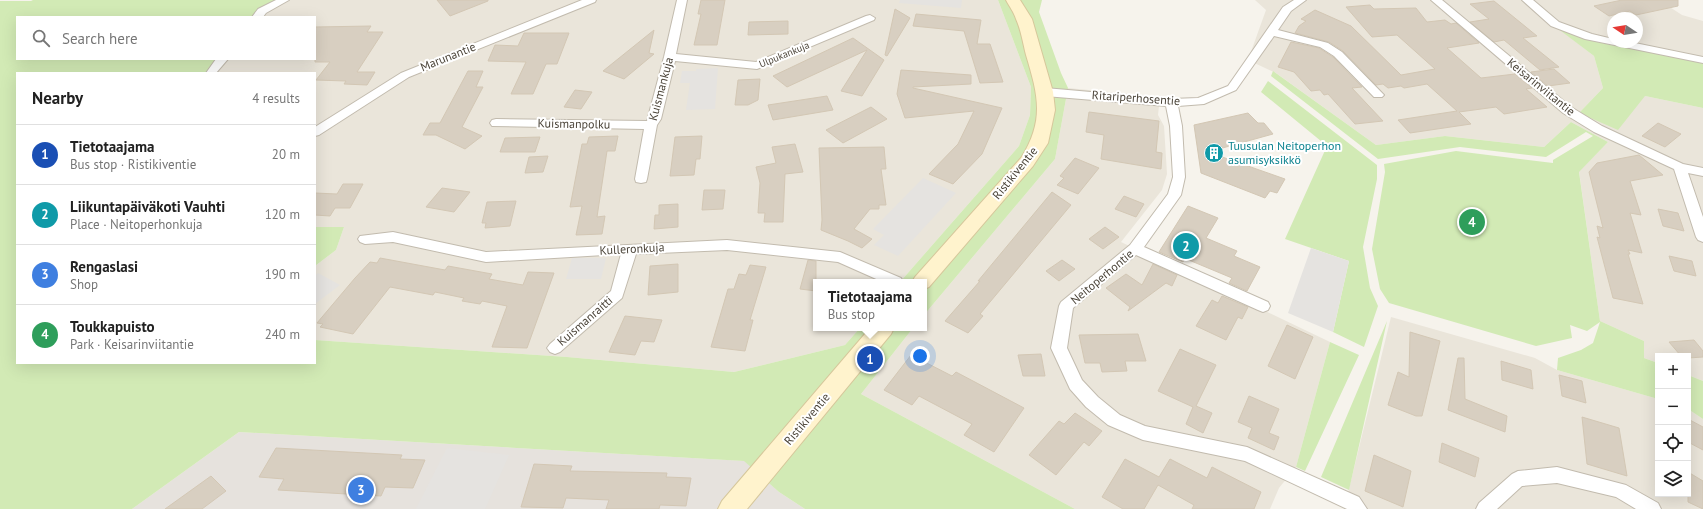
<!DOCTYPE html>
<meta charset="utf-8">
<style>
:root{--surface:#fff;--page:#f6f6f6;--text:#222;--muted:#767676;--line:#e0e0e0;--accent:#fc3f1d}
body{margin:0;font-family:"PT Sans",sans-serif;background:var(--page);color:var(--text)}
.controls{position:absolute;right:12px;bottom:12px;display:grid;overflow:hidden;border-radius:0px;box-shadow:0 4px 16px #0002}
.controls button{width:36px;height:36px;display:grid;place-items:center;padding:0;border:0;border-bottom:1px solid var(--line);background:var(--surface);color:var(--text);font:20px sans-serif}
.compass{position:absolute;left:1607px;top:12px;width:36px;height:36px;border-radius:50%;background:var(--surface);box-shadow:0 4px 16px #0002;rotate:282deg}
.you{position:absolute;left:920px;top:356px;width:14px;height:14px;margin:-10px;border:3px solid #fff;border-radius:50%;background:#1a73e8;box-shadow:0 0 0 6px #1a73e833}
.badge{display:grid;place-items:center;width:26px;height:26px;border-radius:50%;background:var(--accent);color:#fff;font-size:13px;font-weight:700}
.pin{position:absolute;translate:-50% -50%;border:2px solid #fff;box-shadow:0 1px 4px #0006}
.popup{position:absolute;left:813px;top:279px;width:114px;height:52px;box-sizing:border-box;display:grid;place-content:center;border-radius:0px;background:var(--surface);filter:drop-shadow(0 1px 3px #0005);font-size:13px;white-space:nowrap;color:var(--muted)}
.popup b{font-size:15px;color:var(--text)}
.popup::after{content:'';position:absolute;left:50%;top:100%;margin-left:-8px;border:8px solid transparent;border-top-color:var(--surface)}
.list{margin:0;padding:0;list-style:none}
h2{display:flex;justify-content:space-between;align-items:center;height:52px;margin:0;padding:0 16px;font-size:17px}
h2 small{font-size:13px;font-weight:400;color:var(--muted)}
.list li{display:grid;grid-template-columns:26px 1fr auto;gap:12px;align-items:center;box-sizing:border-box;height:60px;padding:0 16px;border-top:1px solid var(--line)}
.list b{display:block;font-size:15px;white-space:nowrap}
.list p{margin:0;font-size:13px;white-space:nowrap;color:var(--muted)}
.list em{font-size:13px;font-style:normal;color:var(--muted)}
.icon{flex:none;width:22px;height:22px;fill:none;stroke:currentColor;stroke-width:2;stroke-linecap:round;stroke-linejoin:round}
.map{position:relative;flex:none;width:1703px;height:509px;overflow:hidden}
.search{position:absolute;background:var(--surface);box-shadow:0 4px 16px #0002;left:16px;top:16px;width:300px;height:44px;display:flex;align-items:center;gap:10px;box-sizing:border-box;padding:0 14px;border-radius:0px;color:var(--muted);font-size:15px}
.panel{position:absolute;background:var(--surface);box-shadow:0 4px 16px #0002;left:16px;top:72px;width:300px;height:292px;border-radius:0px}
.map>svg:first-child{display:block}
.residential{fill:#eae5da}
.industrial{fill:#e6e2dd}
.green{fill:#d2eab5}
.parking{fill:#e5e3e0}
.building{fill:#d8cfc1;stroke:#d3c7b4}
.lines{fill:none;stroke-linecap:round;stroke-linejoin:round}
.street-casing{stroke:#c2bbae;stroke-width:2}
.secondary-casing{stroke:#d6c79b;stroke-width:2}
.street{fill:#fff;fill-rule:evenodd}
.secondary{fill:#fff3cd;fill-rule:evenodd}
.labels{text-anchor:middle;stroke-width:4;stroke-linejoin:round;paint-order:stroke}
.far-street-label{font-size:10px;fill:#4b4439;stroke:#fff}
.street-label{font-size:12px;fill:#4b4439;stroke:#fff}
.culture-label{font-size:12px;fill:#0d838f;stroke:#fff;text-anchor:start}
</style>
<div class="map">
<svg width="1703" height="509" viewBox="0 0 1703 509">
<rect width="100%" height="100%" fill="#f6f3ec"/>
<!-- residential -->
<path class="residential" d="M281 0H998L1031 87 1030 115 1019 146 900 282H816V328H860L845 345 734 372 567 357 315 340V266L336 250 344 227H315V73H208L220 59H315V17H255Z
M1255 0H1659L1682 15 1703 21V57L1627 42H1637V18H1613V39L1558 28 1594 56 1603 88 1579 113 1645 96 1703 108V381L1688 375V356H1658V363L1644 358V341L1600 321 1579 171 1608 142 1571 122 1544 147 1445 136 1376 145 1276 73 1248 60 1266 10Z
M1068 88 1160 97 1158 115 1164 126 1167 174 1162 190 1121 242 1330 342 1296 467 1279 488 1270 509H1075L861 394 913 328H924V315L1055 159Z
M1391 317 1535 358 1557 370 1658 399V494H1688V409L1703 419V509H1344Z"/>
<!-- industrial -->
<path class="industrial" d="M239 432 745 461 779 492 805 509H132Z"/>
<!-- green -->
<path class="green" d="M33 0H281L255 17H17V59H220L208 73H17V363H315V340L567 357 734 372 845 345 860 328H913L861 394 1075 509H805L779 492 744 461 239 432 132 509H0V1H31Z
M998 0H1042L1039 12 1061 73 1068 88 1055 159 924 315V282H900L1019 146 1030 115 1031 87Z
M1557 28 1613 42 1703 57V108L1645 96 1618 130 1579 113 1603 88 1594 56Z
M1273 71 1376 145 1445 136 1544 147 1571 122 1608 142 1579 172 1600 321 1644 341V358L1658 363V399L1557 370 1558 358 1581 350 1593 343 1600 322 1587 331 1570 325 1572 338 1536 346 1389 303 1380 289 1372 249 1385 172 1384 164 1456 151 1553 163V160L1593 136 1586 132 1546 157 1460 147 1378 159 1271 76Z
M1268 81 1377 165V179L1363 247 1370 288 1378 306 1364 347 1333 332 1349 261 1285 239 1327 146 1261 92Z
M315 227H344L336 250 315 266Z
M1387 321 1349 490 1321 477Z
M1330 342 1359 355 1305 471 1296 467Z
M1688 375 1703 381V419L1688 409Z"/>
<!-- parking -->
<path class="parking" d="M900 0H962L961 8 899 3Z
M718 68 715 109 686 110 690 83H680L682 71H696V69Z
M923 178 956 193 898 256 874 245 884 235 873 229Z
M1311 248 1349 261 1333 332 1288 313Z
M572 258H606L601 279H566Z
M318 273 340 285 315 304V276Z
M447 448 509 455 485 509H416Z"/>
<!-- building -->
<path class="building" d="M437 0H488V1L450 16Z
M701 0H725L717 45H694L701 14H698Z
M1622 0H1678V6L1636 15 1630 11 1609 16 1594 6Z
M1494 1 1537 36 1523 38 1559 67 1540 70 1504 40 1494 42 1470 22 1489 19 1470 4Z
M1370 5 1374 9 1416 8 1427 22 1445 20 1451 24 1456 23 1479 43 1447 48 1481 78 1515 74 1532 88 1526 89 1547 107 1504 114 1496 107 1459 112 1471 124 1410 133 1398 120 1457 111 1427 84 1404 88 1401 86 1388 88 1383 84 1376 85 1343 51 1329 42 1295 33 1299 26 1306 21 1301 19 1315 10 1351 26 1401 75 1435 69 1397 35 1372 37 1346 7Z
M895 9 910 18 887 56 885 55Z
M916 14 981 20 977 44H990L1003 82 980 83 964 31 913 26Z
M788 21V34L748 35 749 22Z
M371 26 367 32H383L357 72H375L367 85 344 84 346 81 316 80 330 62H315V27Z
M654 30 649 53 654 54 624 79 603 71Z
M524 33H569L557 64H546L533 94H511L526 62 488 61 495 45 518 46Z
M853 38 884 60 862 96 841 91 867 50 787 87 773 76Z
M1291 42 1319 48 1333 57 1362 87 1352 88 1383 121 1355 124 1328 94 1324 95 1320 90 1311 91 1294 72 1278 67Z
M1554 69 1570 83 1548 86 1531 72Z
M901 70 971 75V84L913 87V88L1002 108 982 154 953 184 929 174 958 144 974 111 905 118 897 94Z
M468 71H483L476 87H483L462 127 482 136 465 149 436 135H423L430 123H440Z
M760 79 758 100 748 105H735L738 80Z
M575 90 592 92 581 109 564 107Z
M827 96 833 110 773 120 768 105Z
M871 107 887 119 843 143 826 130Z
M1089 112 1159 121 1156 152 1162 153 1161 169 1101 159 1104 135 1086 132Z
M1248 113 1258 123H1264L1273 134 1208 152 1285 179 1277 193 1270 191 1265 198 1201 173 1194 125Z
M1658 123 1681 134 1665 147 1642 136Z
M618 136 615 151H607L597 217 605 216 602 234 576 235 582 206 570 207 582 144H587L589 137Z
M702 136 700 159H696L694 175 670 176 675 137Z
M540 137 535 152H500L505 138Z
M795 144 803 172 785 174 783 222H764L765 213H758L760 183 756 167 776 163 772 147Z
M884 147 886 169H881L886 205H879V209H870L854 229 872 239 862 248 848 241 821 230 822 220 819 148Z
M1639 155 1663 175 1630 181 1641 215 1630 213 1642 253 1628 250 1630 254H1628L1643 304 1613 298 1597 237 1600 238 1597 226 1603 228 1589 172 1597 163Z
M548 156 543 172 525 173 529 157Z
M1075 158 1099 168 1078 194 1057 185 1064 178 1060 176Z
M343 184H363L350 208H335L330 216 315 215V193L337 194Z
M442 188 470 192 454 212 426 207Z
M704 190H725L723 209 702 210Z
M1052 192 1071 205 980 314 983 316 968 333 945 321 980 281H978Z
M1124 196 1144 204 1136 217 1115 209Z
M516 201 510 226 485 228 486 223H482L487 202Z
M678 204V227L654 229 655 215H659V205Z
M1188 206 1218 218 1206 238 1237 251 1234 256 1260 267 1247 291 1229 283 1232 278 1184 258 1183 262 1159 252Z
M1658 209 1678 213 1684 231 1663 226Z
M1105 227 1119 237 1103 249 1089 239Z
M1669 256 1692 261 1696 276 1674 271Z
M380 258 445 270 448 266 492 274 489 279 523 285 528 272 554 273 527 348 492 347 507 306 482 301 480 304 462 301 464 298 435 292 433 295 390 287 353 334 320 327 323 324 317 323 355 278 370 262 377 263Z
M808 260 816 261V291L800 289Z
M1062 260 1075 269 1059 281 1046 271Z
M678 264V292L648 295 650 266Z
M1153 264 1177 275 1172 286 1166 283 1128 311 1130 307 1106 288 1126 274 1142 285Z
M750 265 766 267 750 320H753L745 351 711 347 728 289H734L739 274 746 275Z
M1222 296 1248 307 1242 319 1238 317 1226 340 1196 326 1212 300 1218 303Z
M625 316 662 320 654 342 641 341 635 355 609 352Z
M1287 325 1313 337 1295 379 1268 366Z
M1410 332 1440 341 1422 416H1416L1388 405 1398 372 1409 377Z
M1138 334 1146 361H1125L1127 371 1102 372 1100 363H1085L1079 335Z
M1694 340 1703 351V357L1688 358V356H1681L1669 342Z
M1180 349 1216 365 1196 406 1212 413 1203 433 1186 424 1193 407 1158 391Z
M1041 354 1045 376H1023L1018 355Z
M911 355 952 376 956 372 1024 408 994 452 964 435 972 424 919 396 912 405 884 390Z
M1458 358H1464L1465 399 1507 416 1505 432 1448 410Z
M1501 361 1531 370 1533 389 1502 380Z
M1559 375 1582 381 1586 403 1562 396Z
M1249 396 1279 409 1269 433 1279 437 1274 450 1248 438 1252 428 1238 422Z
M1075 413 1102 431 1089 446 1084 442 1056 475 1029 455 1059 421 1064 424Z
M1582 417 1619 428 1627 476 1587 464Z
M1688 419 1703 427V450L1688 442Z
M1442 443 1479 458 1475 477 1439 462Z
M276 448 402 455 400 459 425 460 413 488 385 487 381 496 278 490 284 479 259 477Z
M1374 455 1411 471 1403 507 1365 491Z
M1125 459 1159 477 1170 459 1207 478 1212 467 1261 492 1254 509H1192L1194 505 1158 485 1144 509H1123L1102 497Z
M534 464 572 466 570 471 667 473 666 477 691 478 686 506 660 505 659 509H606L609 500 566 498 563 508 521 507Z
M1688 472 1703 481V509L1688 502Z
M211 476 226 491 202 509H165Z"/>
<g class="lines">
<defs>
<path id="street" d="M276 0H289L266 13 263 17H252L258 9Z
M582 0H596L595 2 409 77 319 135 315 136V127L401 73Z
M677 0H687L676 54 756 62 866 16 870 15 875 18 874 20 757 69 675 61 661 119 657 125 647 179 646 182 641 183 636 182 635 179 644 129 492 126 490 123 492 120 496 119 647 121 664 57Z
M1294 0H1306L1291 11 1278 30 1328 43 1342 52 1384 95 1382 97H1374L1334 56 1320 47 1274 36 1236 90 1204 104 1178 106 1182 126 1185 177 1181 195 1144 247 1268 302 1270 306 1268 310 1263 312 1258 310 1136 255 1073 308 1067 348 1082 380 1098 397 1120 415 1145 426 1247 447 1359 497 1367 509H1347L1245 461 1143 440 1108 425 1086 407 1070 389 1051 348 1059 306 1061 302 1130 245 1168 194 1173 177 1170 126 1166 106 1045 96 1041 94 1039 92 1041 90 1045 88 1171 99 1198 98 1228 86 1283 7Z
M1431 0H1442L1571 107 1602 126 1683 164 1703 168V176L1688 173 1703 217V242L1698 240 1696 237 1674 169 1594 132 1563 113Z
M1522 0H1533L1559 22 1592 34 1613 39V42H1630L1703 57V63L1585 39 1551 26Z
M216 59H228L216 73H206Z
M393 232 486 252 727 240 840 252 901 278 903 282H883L838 262 727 250 636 254 622 298 560 352 555 354 550 352 547 348 550 344 611 291 621 254 486 262 393 242 365 244 360 242 358 239 360 236Z
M1557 467 1626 485 1658 503 1661 509H1636L1616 497 1557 483 1522 486 1497 509H1476L1479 503 1512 474 1518 471Z"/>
<path id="secondary" d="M1006 0H1020L1032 19 1053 92 1055 110 1048 143 1033 166 929 287 924 289V282H912L915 277 1021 158C1045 120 1038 95 1026 55 1023 43 1021 30 1016 19 1014 12 1009 6 1006 0Z
M870 328H894L891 334 747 509H718L722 501Z"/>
</defs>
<!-- street casing -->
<use href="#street" class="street-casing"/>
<!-- secondary casing -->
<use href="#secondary" class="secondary-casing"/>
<!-- street -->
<use href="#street" class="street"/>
<!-- secondary -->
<use href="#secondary" class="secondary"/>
</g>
<!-- icons -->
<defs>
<symbol id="building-disc" viewBox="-11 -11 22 22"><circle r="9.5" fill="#0f9aa8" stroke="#fff"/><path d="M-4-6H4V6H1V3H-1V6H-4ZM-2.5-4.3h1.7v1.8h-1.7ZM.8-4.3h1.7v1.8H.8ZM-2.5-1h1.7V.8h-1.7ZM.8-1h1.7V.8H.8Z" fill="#fff"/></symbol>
</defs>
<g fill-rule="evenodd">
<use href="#building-disc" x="1203" y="142" width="22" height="22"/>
</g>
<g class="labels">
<!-- far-street labels -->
<g class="far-street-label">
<text transform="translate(784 54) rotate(-22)" y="4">Ulpukankuja</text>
</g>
<!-- street labels -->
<g class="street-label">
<text transform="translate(448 57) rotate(-22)" y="4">Marunantie</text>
<text transform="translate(1541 87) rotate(39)" y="4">Keisarinviitantie</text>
<text transform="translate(661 89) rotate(-75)" y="4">Kuismankuja</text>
<text transform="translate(1136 98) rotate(4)" y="4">Ritariperhosentie</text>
<text transform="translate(574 124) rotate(1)" y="4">Kuismanpolku</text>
<text transform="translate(1015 173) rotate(-51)" y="4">Ristikiventie</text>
<text transform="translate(632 249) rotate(-3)" y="4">Kulleronkuja</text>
<text transform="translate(1102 277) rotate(-40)" y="4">Neitoperhontie</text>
<text transform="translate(585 321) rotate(-41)" y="4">Kuismanraitti</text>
<text transform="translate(807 419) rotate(-50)" y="4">Ristikiventie</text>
</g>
<!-- culture labels -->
<g class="culture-label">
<text x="1228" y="150">Tuusulan Neitoperhon<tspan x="1228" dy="14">asumisyksikkö</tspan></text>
</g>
</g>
</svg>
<div class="controls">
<button>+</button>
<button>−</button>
<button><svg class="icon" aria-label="locate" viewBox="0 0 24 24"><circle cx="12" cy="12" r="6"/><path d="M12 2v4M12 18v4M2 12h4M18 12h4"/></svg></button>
<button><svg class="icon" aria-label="layers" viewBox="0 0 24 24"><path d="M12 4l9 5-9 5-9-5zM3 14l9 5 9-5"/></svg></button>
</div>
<svg class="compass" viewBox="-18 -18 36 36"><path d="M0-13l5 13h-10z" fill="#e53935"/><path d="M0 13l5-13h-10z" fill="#767676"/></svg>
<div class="you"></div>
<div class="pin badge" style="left:870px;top:359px;background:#1a4fb4">1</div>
<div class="popup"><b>Tietotaajama</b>Bus stop</div>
<div class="pin badge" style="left:1186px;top:246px;background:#0f9aa8">2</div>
<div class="pin badge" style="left:361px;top:490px;background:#3f7fe0">3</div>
<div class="pin badge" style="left:1472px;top:222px;background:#2e9e5b">4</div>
<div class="search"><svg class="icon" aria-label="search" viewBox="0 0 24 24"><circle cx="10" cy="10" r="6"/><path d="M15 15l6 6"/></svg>Search here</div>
<section class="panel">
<h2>Nearby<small>4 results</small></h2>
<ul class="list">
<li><span class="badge" style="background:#1a4fb4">1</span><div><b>Tietotaajama</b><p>Bus stop · Ristikiventie</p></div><em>20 m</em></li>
<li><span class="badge" style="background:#0f9aa8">2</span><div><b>Liikuntapäiväkoti Vauhti</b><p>Place · Neitoperhonkuja</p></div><em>120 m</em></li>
<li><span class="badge" style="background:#3f7fe0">3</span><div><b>Rengaslasi</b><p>Shop</p></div><em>190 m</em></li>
<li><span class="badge" style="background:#2e9e5b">4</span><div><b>Toukkapuisto</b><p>Park · Keisarinviitantie</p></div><em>240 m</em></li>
</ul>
</section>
</div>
